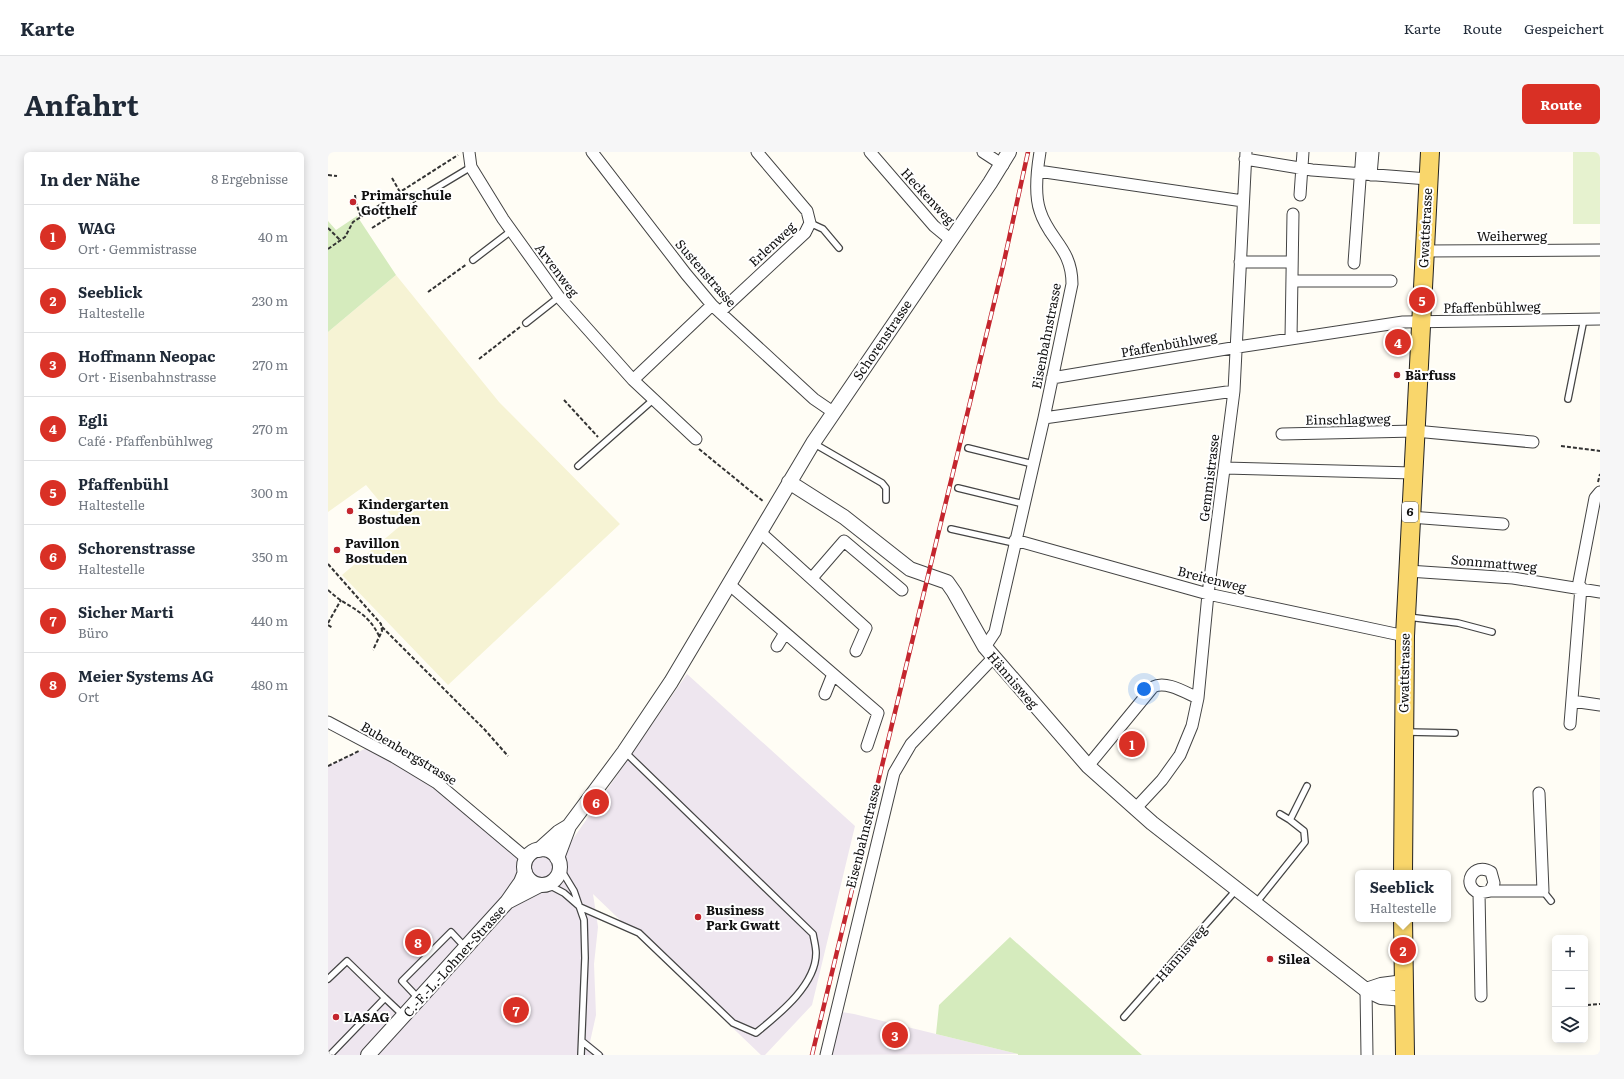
<!DOCTYPE html>
<html lang="de">
<meta charset="utf-8">
<style>
:root{--surface:#fff;--page:#f6f6f7;--text:#1f2937;--muted:#747a83;--line:#e0e1e3;--accent:#d93025}
body{margin:0;font-family:Literata,serif;background:var(--page);color:var(--text)}
.controls{position:absolute;right:12px;bottom:12px;display:grid;overflow:hidden;border-radius:6px;box-shadow:0 2px 10px #0003}
.controls button{width:36px;height:36px;display:grid;place-items:center;padding:0;border:0;border-bottom:1px solid var(--line);background:var(--surface);color:var(--text);font:20px sans-serif}
.you{position:absolute;left:816px;top:537px;width:14px;height:14px;margin:-10px;border:3px solid #fff;border-radius:50%;background:#1a73e8;box-shadow:0 0 0 6px #1a73e833}
.badge{display:grid;place-items:center;width:26px;height:26px;border-radius:50%;background:var(--accent);color:#fff;font-size:13px;font-weight:700}
.pin{position:absolute;translate:-50% -50%;border:2px solid #fff;box-shadow:0 1px 4px #0006}
.popup{position:absolute;left:1027px;top:718px;width:96px;height:52px;box-sizing:border-box;display:grid;place-content:center;border-radius:6px;background:var(--surface);filter:drop-shadow(0 1px 3px #0005);font-size:13px;white-space:nowrap;color:var(--muted)}
.popup b{font-size:15px;color:var(--text)}
.popup::after{content:'';position:absolute;left:50%;top:100%;margin-left:-8px;border:8px solid transparent;border-top-color:var(--surface)}
.list{margin:0;padding:0;list-style:none}
h2{display:flex;justify-content:space-between;align-items:center;height:52px;margin:0;padding:0 16px;font-size:17px}
h2 small{font-size:13px;font-weight:400;color:var(--muted)}
.list li{display:grid;grid-template-columns:26px 1fr auto;gap:12px;align-items:center;box-sizing:border-box;height:64px;padding:0 16px;border-top:1px solid var(--line)}
.list b{display:block;font-size:15px;white-space:nowrap}
.list p{margin:0;font-size:13px;white-space:nowrap;color:var(--muted)}
.list em{font-size:13px;font-style:normal;color:var(--muted)}
.icon{flex:none;width:22px;height:22px;fill:none;stroke:currentColor;stroke-width:2;stroke-linecap:round;stroke-linejoin:round}
.map{position:relative;flex:none;width:1272px;height:903px;overflow:hidden;border-radius:6px}
header{display:flex;align-items:center;gap:24px;box-sizing:border-box;height:56px;padding:0 20px;background:var(--surface);border-bottom:1px solid var(--line)}
header strong{font-size:19px}
nav{display:flex;gap:22px;margin-inline-start:auto;font-size:14px}
.intro{display:flex;align-items:center;justify-content:space-between;box-sizing:border-box;height:96px;padding:0 24px}
h1{margin:0;font-size:28px}
.button{padding:10px 18px;border-radius:6px;background:var(--accent);color:#fff;font-size:14px;font-weight:700}
main{display:flex;gap:24px;padding:0 24px}
aside{flex:1;background:var(--surface);border-radius:6px;box-shadow:0 2px 10px #0003}
.map>svg:first-child{display:block}
.industrial{fill:#eee6ef}
.farmland{fill:#f6f3d4}
.green{fill:#d5ebbd}
.pitch{fill:#e6f2cf}
.lines{fill:none;stroke-linecap:round;stroke-linejoin:round}
.service-casing{stroke:#444;stroke-width:8}
.minor-casing{stroke:#444;stroke-width:13}
.tertiary-casing{stroke:#444;stroke-width:16}
.primary-casing{stroke:#222;stroke-width:20}
.path{stroke:#333;stroke-width:2;stroke-dasharray:4 2;stroke-linecap:butt}
.service{stroke:#fff;stroke-width:5.5}
.minor{stroke:#fff;stroke-width:11}
.tertiary{stroke:#fff;stroke-width:14}
.primary{stroke:#f9d66b;stroke-width:18}
.rail-casing{stroke:#c4262e;stroke-width:4.5}
.rail{stroke:#fff;stroke-width:3;stroke-dasharray:9;stroke-linecap:butt}
.poi-dot{fill:#c4262e;stroke:#fff;stroke-width:1.5}
.labels{text-anchor:middle;stroke-width:4;stroke-linejoin:round;paint-order:stroke}
.shield{fill:#fff;stroke:#585858;stroke-width:1}
.shield-label{font-size:12px;font-weight:bold;fill:#111}
.poi-label{font-size:13px;font-weight:bold;fill:#111;stroke:#fff;text-anchor:start}
.street-label{font-size:13px;fill:#111;stroke:#fff}
</style>
<header>
<strong>Karte</strong>
<nav><a>Karte</a><a>Route</a><a>Gespeichert</a></nav>
</header>
<div class="intro"><h1>Anfahrt</h1><a class="button">Route</a></div>
<main>
<aside>
<h2>In der Nähe<small>8 Ergebnisse</small></h2>
<ul class="list">
<li><span class="badge">1</span><div><b>WAG</b><p>Ort · Gemmistrasse</p></div><em>40 m</em></li>
<li><span class="badge">2</span><div><b>Seeblick</b><p>Haltestelle</p></div><em>230 m</em></li>
<li><span class="badge">3</span><div><b>Hoffmann Neopac</b><p>Ort · Eisenbahnstrasse</p></div><em>270 m</em></li>
<li><span class="badge">4</span><div><b>Egli</b><p>Café · Pfaffenbühlweg</p></div><em>270 m</em></li>
<li><span class="badge">5</span><div><b>Pfaffenbühl</b><p>Haltestelle</p></div><em>300 m</em></li>
<li><span class="badge">6</span><div><b>Schorenstrasse</b><p>Haltestelle</p></div><em>350 m</em></li>
<li><span class="badge">7</span><div><b>Sicher Marti</b><p>Büro</p></div><em>440 m</em></li>
<li><span class="badge">8</span><div><b>Meier Systems AG</b><p>Ort</p></div><em>480 m</em></li>
</ul>
</aside>
<div class="map">
<svg width="1272" height="903" viewBox="0 0 1272 903">
<rect width="100%" height="100%" fill="#fffdf5"/>
<!-- industrial -->
<path class="industrial" d="M359 522 527 674 484 853 437 903H433L265 742 270 775 266 812 268 863 262 890 277 903H0V614L43 594 109 631 199 706 238 697Z
M508 859 526 862 690 902 498 903Z"/>
<!-- farmland -->
<path class="farmland" d="M68 123 171 250 292 372 120 533 14 423 72 374 38 333 0 360V180Z"/>
<!-- green -->
<path class="green" d="M29 64 68 123 0 180V69L8 78Z
M682 785 814 903H690V902L608 882 611 853Z"/>
<!-- pitch -->
<path class="pitch" d="M1245 0H1272V72H1245Z"/>
<g class="lines">
<defs>
<path id="service" d="M98 42 143 15
M482 71 495 77 511 96
M145 108 183 79
M198 171 231 145
M1240 247 1256 167
M485 291 554 331 558 336V348
M640 296 705 312
M250 314 326 247
M630 336 696 352
M623 377 686 391
M1080 465 1130 471 1164 480
M1079 580 1127 581
M952 662 962 668
M232 716 246 739 256 768 257 806 253 903
M219 732 236 741 252 755 311 781 405 871 428 881C451 862 488 833 488 801 488 795 486 788 485 782L297 600
M1215 739 1223 749
M928 751 977 690 976 679 962 668 979 634
M0 827 19 809 57 846
M91 847 74 829 123 780 137 795
M796 865 909 737
M255 890 271 903
M2 903 57 846 75 863"/>
<path id="minor" d="M141 0 143 15 175 67 231 145 305 228 368 287
M264 0 358 122 384 153 486 247 505 260
M542 0 606 74 623 88
M655 0 675 13
M917 7 984 18 1100 27
M710 19 915 49
M1043 23 1045 0
M972 43 975 0
M1096 99 1272 98
M912 110H964
M1026 111 1034 0
M964 129H1063
M392 160 477 81 482 71 479 59 429 0
M963 186 965 62
M724 226 910 195 1075 170 1272 167
M305 228 384 153
M716 266 906 239
M954 282 1087 279 1205 290
M897 316 1085 321
M1082 365 1175 372
M432 380 538 476 528 499
M687 388 880 442 1077 484
M1080 419 1185 426 1272 440
M484 426 516 389 574 438
M402 433 550 561 539 594
M1250 435 1267 346 1272 340
M449 494 457 481
M657 495 667 480 716 266 744 132C744 96 721 88 712 59 706 42 709 18 712 0
M497 542 505 522
M1244 549 1272 553
M0 570 66 605 109 631 198 706
M1242 572 1253 435
M760 614 825 535C838 528 858 541 870 546
M807 657 834 628 852 603 864 574 870 546 880 442 906 239 918 0
M1162 739 1166 731 1163 720C1146 709 1132 733 1151 741L1162 739H1215L1211 641
M1151 741 1153 844
M1038 838 1039 903
M498 903 566 621 583 592 665 506"/>
<path id="tertiary" d="M461 330 516 365 582 417 619 430 626 440 657 495 760 614 824 671 1038 838 1053 845 1076 847
M196 715a18 18 0 1 1 36 0a18 18 0 1 1-36 0Z
M211 698 231 680 241 674
M229 706 241 674 296 600 343 530 485 291 662 31 681 0
M179 750 212 733
M1038 838 1053 833 1076 830
M40 903 179 750 193 730 197 720"/>
<path id="primary" d="M1075 721 1077 484 1102 0
M1075 767 1077 903"/>
</defs>
<!-- service casing -->
<use href="#service" class="service-casing"/>
<!-- minor casing -->
<use href="#minor" class="minor-casing"/>
<!-- tertiary casing -->
<use href="#tertiary" class="tertiary-casing"/>
<!-- primary casing -->
<use href="#primary" class="primary-casing"/>
<!-- path -->
<path class="path" d="M0 23 9 24
M64 26 72 40
M27 43 28 51 33 65
M0 76 13 89
M44 76 92 46
M0 97 17 85 25 70 130 3
M100 140 139 112
M151 207 192 175
M236 248 270 285
M1233 294 1272 299
M371 297 436 350
M1270 330 1272 322
M0 412 53 472 54 479 45 498
M0 438C20 457 39 457 52 486
M0 471 13 448
M0 473 5 476
M54 475 157 578 180 604
M0 614 31 599
M1259 853 1272 852"/>
<!-- service -->
<use href="#service" class="service"/>
<!-- minor -->
<use href="#minor" class="minor"/>
<!-- tertiary -->
<use href="#tertiary" class="tertiary"/>
<!-- primary -->
<use href="#primary" class="primary"/>
<defs>
<path id="rail" d="M484 903 675 114 700 0"/>
</defs>
<!-- rail casing -->
<use href="#rail" class="rail-casing"/>
<!-- rail -->
<use href="#rail" class="rail"/>
</g>
<!-- markers -->
<g class="poi-dot">
<circle cx="25" cy="50" r="4"/>
<circle cx="1069" cy="223" r="4"/>
<circle cx="22" cy="359" r="4"/>
<circle cx="9" cy="398" r="4"/>
<circle cx="370" cy="765" r="4"/>
<circle cx="942" cy="807" r="4"/>
<circle cx="8" cy="865" r="4"/>
</g>
<g class="labels">
<!-- shield labels -->
<rect class="shield" x="1074" y="350" width="16" height="20" rx="3"/>
<g class="shield-label">
<text x="1082" y="364">6</text>
</g>
<!-- poi labels -->
<g class="poi-label">
<text x="33" y="48">Primarschule<tspan x="33" dy="15">Gotthelf</tspan></text>
<text x="1077" y="228">Bärfuss</text>
<text x="30" y="357">Kindergarten<tspan x="30" dy="15">Bostuden</tspan></text>
<text x="17" y="396">Pavillon<tspan x="17" dy="15">Bostuden</tspan></text>
<text x="378" y="763">Business<tspan x="378" dy="15">Park Gwatt</tspan></text>
<text x="950" y="812">Silea</text>
<text x="16" y="870">LASAG</text>
</g>
<!-- street labels -->
<g class="street-label">
<text transform="translate(600 44) rotate(47)" y="5">Heckenweg</text>
<text transform="translate(1097 76) rotate(-87)" y="5">Gwattstrasse</text>
<text x="1184" y="89">Weiherweg</text>
<text transform="translate(444 92) rotate(-43)" y="5">Erlenweg</text>
<text transform="translate(229 118) rotate(53)" y="5">Arvenweg</text>
<text transform="translate(378 121) rotate(49)" y="5">Sustenstrasse</text>
<text transform="translate(1164 155) rotate(-1)" y="5">Pfaffenbühlweg</text>
<text transform="translate(718 184) rotate(-79)" y="5">Eisenbahnstrasse</text>
<text transform="translate(554 188) rotate(-56)" y="5">Schorenstrasse</text>
<text transform="translate(841 192) rotate(-10)" y="5">Pfaffenbühlweg</text>
<text transform="translate(1020 267) rotate(-1)" y="5">Einschlagweg</text>
<text transform="translate(881 326) rotate(-83)" y="5">Gemmistrasse</text>
<text transform="translate(1166 411) rotate(5)" y="5">Sonnmattweg</text>
<text transform="translate(884 427) rotate(14)" y="5">Breitenweg</text>
<text transform="translate(1076 521) rotate(-89)" y="5">Gwattstrasse</text>
<text transform="translate(685 528) rotate(49)" y="5">Hännisweg</text>
<text transform="translate(81 601) rotate(31)" y="5">Bubenbergstrasse</text>
<text transform="translate(535 684) rotate(-76)" y="5">Eisenbahnstrasse</text>
<text transform="translate(853 801) rotate(-49)" y="5">Hännisweg</text>
<text transform="translate(126 809) rotate(-48)" y="5">C.-F.-L.-Lohner-Strasse</text>
</g>
</g>
</svg>
<div class="controls">
<button>+</button>
<button>−</button>
<button><svg class="icon" aria-label="layers" viewBox="0 0 24 24"><path d="M12 4l9 5-9 5-9-5zM3 14l9 5 9-5"/></svg></button>
</div>
<div class="you"></div>
<div class="pin badge" style="left:804px;top:592px">1</div>
<div class="pin badge" style="left:1075px;top:798px">2</div>
<div class="popup"><b>Seeblick</b>Haltestelle</div>
<div class="pin badge" style="left:567px;top:883px">3</div>
<div class="pin badge" style="left:1070px;top:190px">4</div>
<div class="pin badge" style="left:1094px;top:148px">5</div>
<div class="pin badge" style="left:268px;top:650px">6</div>
<div class="pin badge" style="left:188px;top:858px">7</div>
<div class="pin badge" style="left:90px;top:790px">8</div>
</div>
</main>
